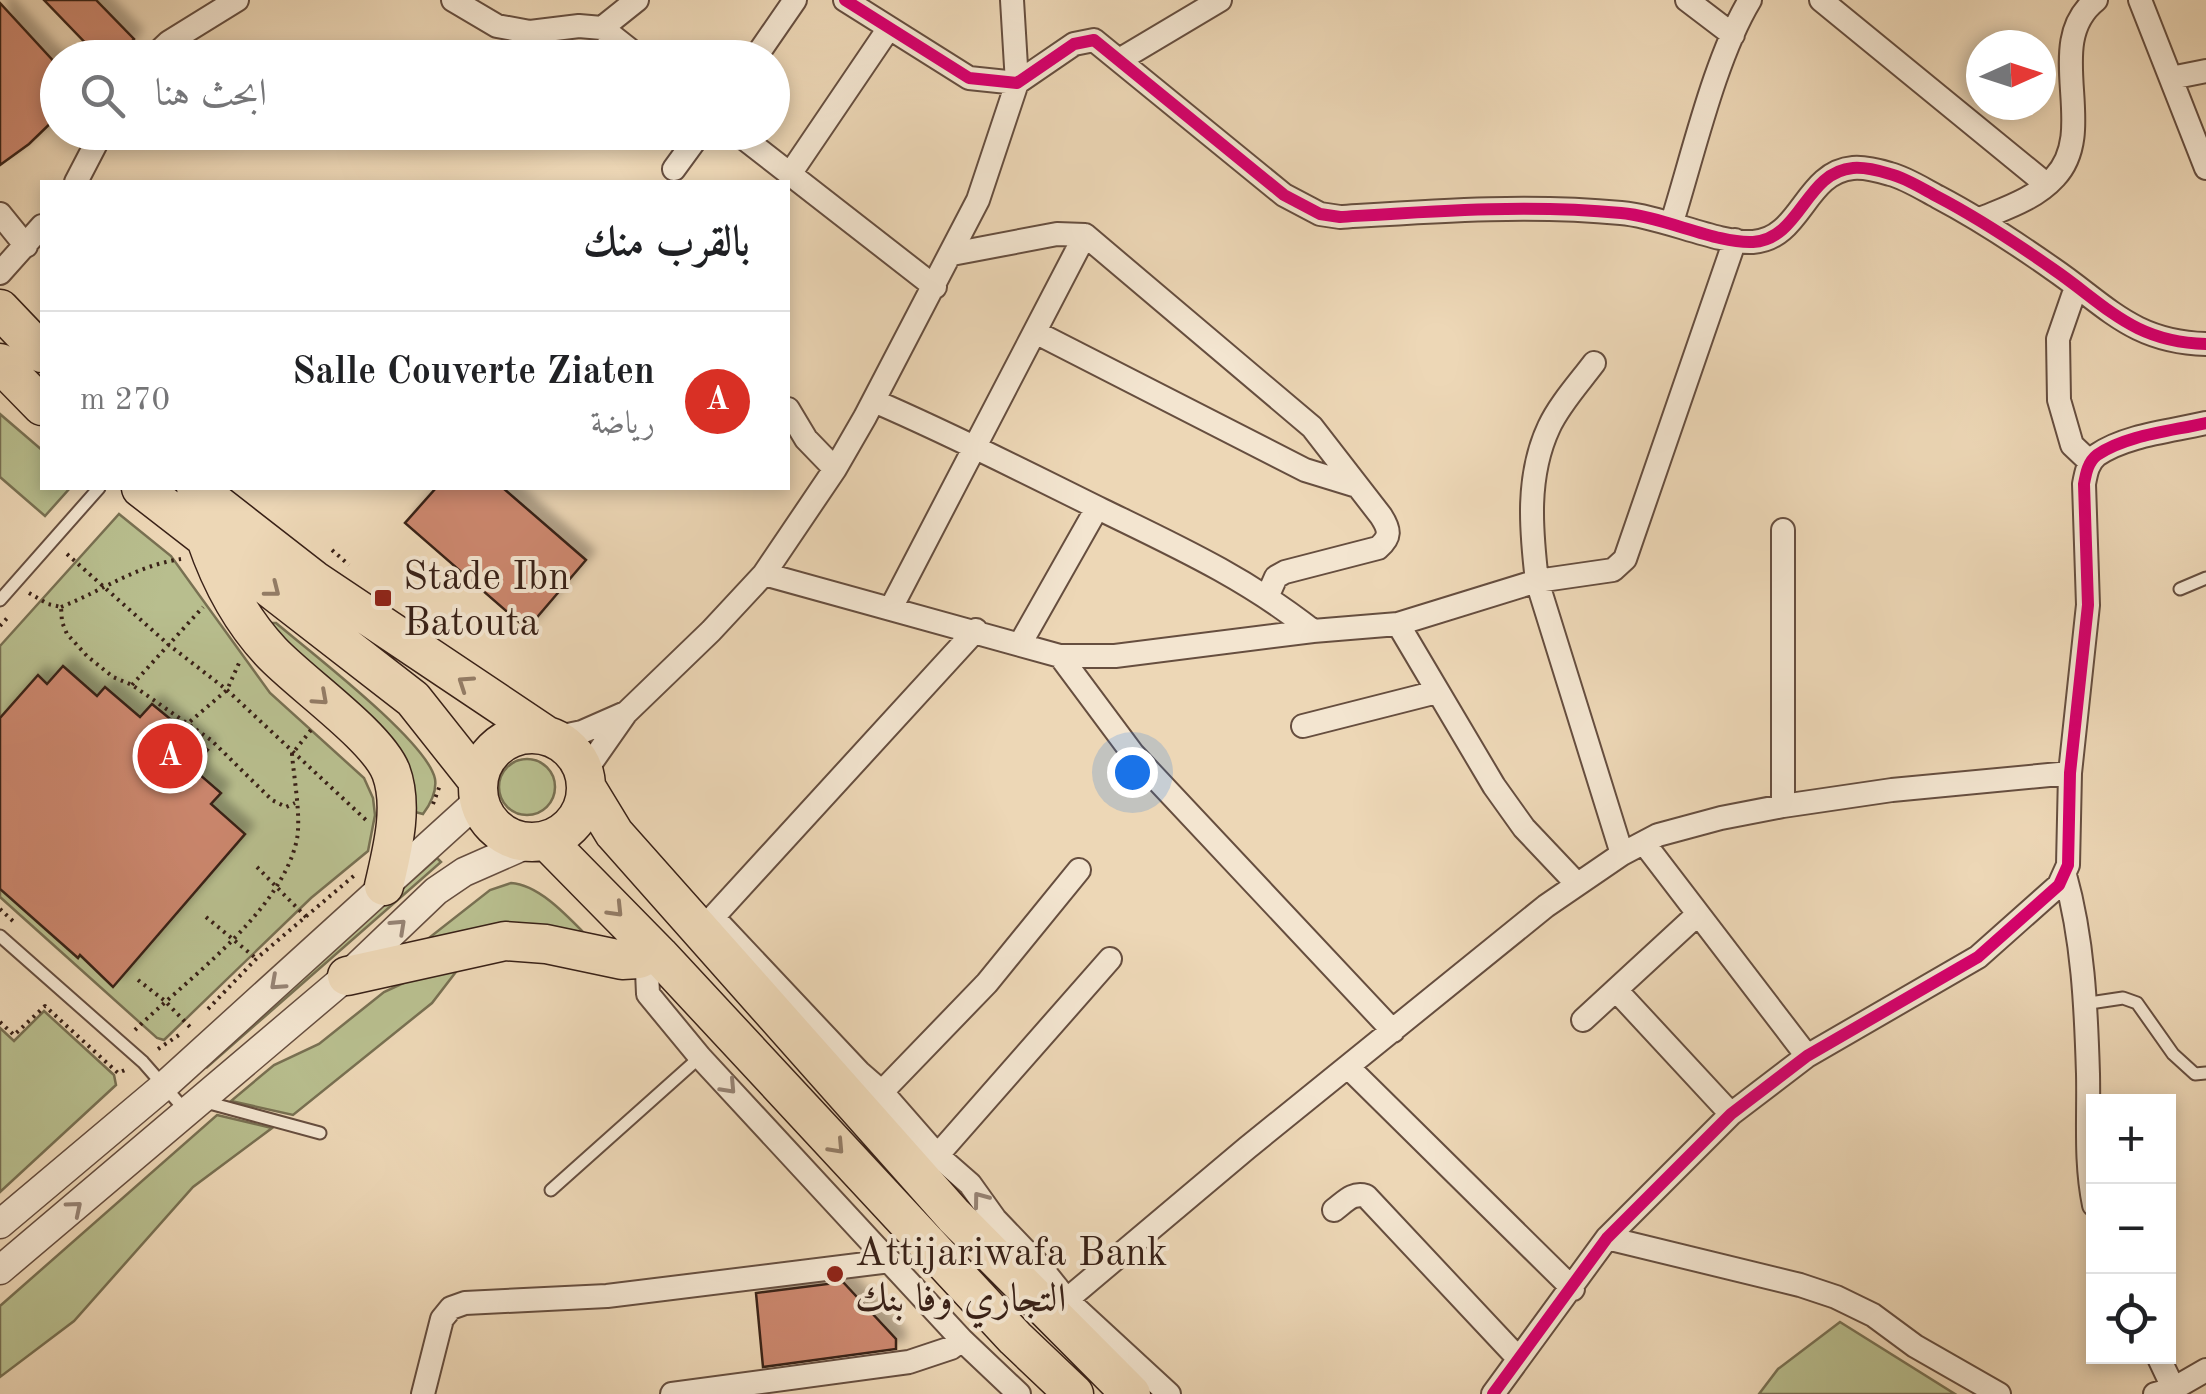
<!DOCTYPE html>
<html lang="ar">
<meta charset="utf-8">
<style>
:root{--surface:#fff;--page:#f6f6f6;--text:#202124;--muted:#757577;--line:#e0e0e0;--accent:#d93025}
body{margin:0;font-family:"Old Standard TT",Amiri,serif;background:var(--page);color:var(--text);direction:rtl}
.controls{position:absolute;right:30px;bottom:30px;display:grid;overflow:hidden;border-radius:0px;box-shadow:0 5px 15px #0003}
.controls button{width:90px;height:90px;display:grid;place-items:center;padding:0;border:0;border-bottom:2px solid var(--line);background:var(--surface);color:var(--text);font:50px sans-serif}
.compass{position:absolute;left:1966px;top:30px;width:90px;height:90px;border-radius:50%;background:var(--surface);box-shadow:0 5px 15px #0003;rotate:87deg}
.you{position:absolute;left:1132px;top:772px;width:35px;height:35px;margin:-25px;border:8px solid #fff;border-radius:50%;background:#1a73e8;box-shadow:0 0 0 15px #1a73e833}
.badge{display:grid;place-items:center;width:65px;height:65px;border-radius:50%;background:var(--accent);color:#fff;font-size:32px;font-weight:700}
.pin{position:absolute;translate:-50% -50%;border:5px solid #fff;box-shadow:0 2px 10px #0006}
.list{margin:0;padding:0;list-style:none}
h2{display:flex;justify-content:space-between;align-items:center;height:130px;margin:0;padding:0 40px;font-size:42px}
h2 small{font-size:32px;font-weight:400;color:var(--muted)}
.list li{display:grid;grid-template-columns:65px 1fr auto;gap:30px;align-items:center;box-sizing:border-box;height:180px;padding:0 40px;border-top:2px solid var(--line)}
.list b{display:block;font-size:38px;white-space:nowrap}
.list p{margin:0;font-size:32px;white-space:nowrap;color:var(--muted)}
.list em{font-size:32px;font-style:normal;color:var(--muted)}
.icon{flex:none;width:55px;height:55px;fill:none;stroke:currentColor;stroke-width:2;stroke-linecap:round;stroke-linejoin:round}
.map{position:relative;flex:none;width:2206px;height:1394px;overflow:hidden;direction:ltr}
.search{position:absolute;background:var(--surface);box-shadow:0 5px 15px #0003;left:40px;top:40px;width:750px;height:110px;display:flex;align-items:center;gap:25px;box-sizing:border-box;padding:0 35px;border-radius:55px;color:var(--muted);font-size:38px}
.panel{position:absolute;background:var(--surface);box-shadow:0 5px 15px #0003;left:40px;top:180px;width:750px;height:310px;border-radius:0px;direction:rtl}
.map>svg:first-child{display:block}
.green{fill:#b8be8e;stroke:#787052;stroke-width:2.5}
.building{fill:#cc876e;stroke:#392117;stroke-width:2.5;filter:url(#shadow)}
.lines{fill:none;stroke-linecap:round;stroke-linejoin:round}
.service-casing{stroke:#664e3f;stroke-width:15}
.minor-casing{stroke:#664e3f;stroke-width:26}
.tertiary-casing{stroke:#664e3f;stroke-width:31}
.primary-casing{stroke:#392117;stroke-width:41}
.path{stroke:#392117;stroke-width:4;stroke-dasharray:2.5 5;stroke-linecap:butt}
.service{stroke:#f3e5d0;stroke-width:11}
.minor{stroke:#f3e5d0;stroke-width:22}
.tertiary{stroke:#f3e5d0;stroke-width:28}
.primary{stroke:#edd7b6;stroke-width:38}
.cycleway-casing{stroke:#f3e5d0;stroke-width:19}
.cycleway{stroke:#d6006c;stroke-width:12}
.oneway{stroke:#937c66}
.oneway2{stroke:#968374}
.poi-dot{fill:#8f2418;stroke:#f3e5d0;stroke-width:4}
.labels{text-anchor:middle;stroke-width:8;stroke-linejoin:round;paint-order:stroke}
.poi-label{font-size:40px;fill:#392117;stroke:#f3e5d0;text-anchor:start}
</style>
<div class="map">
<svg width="2206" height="1394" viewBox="0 0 2206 1394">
<defs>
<filter id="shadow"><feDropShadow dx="9" dy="-9" stdDeviation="5" flood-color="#0004"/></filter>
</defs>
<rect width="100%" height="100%" fill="#edd7b6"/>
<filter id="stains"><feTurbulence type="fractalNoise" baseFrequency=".002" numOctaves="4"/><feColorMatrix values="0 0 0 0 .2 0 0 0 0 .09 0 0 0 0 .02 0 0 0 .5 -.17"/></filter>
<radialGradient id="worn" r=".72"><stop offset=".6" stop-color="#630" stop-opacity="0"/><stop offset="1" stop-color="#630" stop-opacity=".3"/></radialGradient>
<!-- green -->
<path class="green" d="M0 414 42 450V488H70L45 516 0 477Z
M119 514 171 556 270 693 364 778 373 798 375 815 368 851 311 898 164 1040 157 1038 0 897V646Z
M268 623H276C309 651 428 742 435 779 437 791 430 805 423 814L411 811Z
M499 787a28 28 0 1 1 56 0a28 28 0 1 1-56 0Z
M437 858 441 862 206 1068 217 1054Z
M511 883C543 885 575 925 597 946L425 941 490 890Z
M462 964 432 1003 293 1115 231 1101 274 1065 319 1044 384 992 423 974Z
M44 1011 114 1075 116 1085 0 1192V1028L14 1041Z
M217 1115 272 1128 193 1187 74 1321 0 1377V1306Z
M1840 1322 1955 1394H1759L1778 1369Z"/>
<!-- building -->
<path class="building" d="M44 0H96L134 39 116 58H100Z
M0 3 58 66V116L29 144 0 165Z
M436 488H503L586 560 527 629 405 523Z
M63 666 97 696 105 687 140 717 152 704 208 750 192 768 221 793 211 804 245 834 113 987 80 955 78 958 0 889V718L38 675 47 684Z
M843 1282 896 1339V1349L763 1367 756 1293Z"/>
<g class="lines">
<defs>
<path id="service" d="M2180 589 2206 578
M0 600 99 488
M0 936 143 1062 185 1110
M2083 1004 2123 998 2137 1003 2173 1054 2195 1074 2206 1073
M202 1101 320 1133
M551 1190 700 1057"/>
<path id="minor" d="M453 0 497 26 530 32 579 26 602 28 640 58
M845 0 969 78 1017 83 1074 44 1094 40 1284 195 1320 214 1340 217C1434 211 1527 204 1621 213 1661 216 1718 244 1753 242 1801 239 1805 172 1853 168 1864 167 1880 171 1890 174 1906 178 1923 189 1938 197 1978 218 2016 243 2053 269 2107 306 2133 342 2206 344
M1687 0 1733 35
M1821 0 2046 184
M2140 0 2206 168
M602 28 637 0
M152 58 169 42 237 0
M755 58 795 0
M1121 59 1220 0
M2171 78 2206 71
M736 132 935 287
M674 169 701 132
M790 174 889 28
M76 182 102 132
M0 214 26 246
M1980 219C2006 208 2035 199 2055 177 2100 129 2041 43 2096 0
M1672 222C1693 155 1715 58 1750 0
M952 254 1057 234 1085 235 1312 427 1381 516C1390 530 1391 537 1378 548L1285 572 1276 577 1268 595
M0 273 42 226
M2076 287 2058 339 2059 400 2072 445 2090 462
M1035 332 1305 470 1357 486
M874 401C953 435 1025 472 1102 510 1178 547 1246 578 1313 631
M788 409 806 439 835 469
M764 574 1060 656H1115L1313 631 1398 624 1537 581C1531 530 1526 476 1549 427 1559 405 1579 383 1594 363
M891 608 1085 235
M1398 624 1494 786 1524 828 1577 884
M1020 644 1097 508
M1060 656 1133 754 1393 1031
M1303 726 1437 692
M553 738 582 732 623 714
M584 773 626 713 711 631 764 574 835 469 865 417 978 200 1017 83 1012 0
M1783 806V530
M1644 843 1807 1056
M1622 854 1537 581 1613 570 1625 559 1735 240
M2065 875C2083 939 2086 1007 2088 1074 2089 1118 2085 1161 2094 1205
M713 917 859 1072 882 1092 938 1156 970 1184 995 1219 1039 1265 1067 1300 1169 1394
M705 926 976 630
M659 955 647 971 648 994 700 1057 962 1340 1019 1394
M1616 990 1731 1114
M1583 1020 1698 914
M1348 1067 1573 1289
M874 1100 987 983 1079 870
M928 1166 1110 959
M1334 1210C1345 1202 1352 1192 1366 1196L1518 1358
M1607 1238 1800 1285 1836 1297 1873 1315 1915 1346 1999 1394
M1051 1313 1247 1148 1546 906 1622 854 1658 835 1721 818 1783 806 1892 790 2070 773
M2158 1356 2176 1394
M423 1394 442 1319 451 1308 465 1303 607 1296 890 1261
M672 1394 909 1362 951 1348 962 1340
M1493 1394 1607 1238 1731 1114 1807 1056 1978 957 2059 885 2068 865 2070 773 2088 605 2084 484C2086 473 2088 462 2097 455 2126 435 2172 431 2206 423
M2155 1394 2173 1389 2206 1370"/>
<path id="tertiary" d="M0 1224 164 1086 479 800
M0 1270 347 976 436 891 464 872 530 843"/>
<path id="primary" d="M0 309 42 353
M0 363 42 406
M141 488 413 699 478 781
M196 488 314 580 547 736
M206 539C220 580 241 620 271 652 300 683 377 736 391 772 404 807 392 851 384 886
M478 788a54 54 0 1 1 108 0a54 54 0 1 1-108 0Z
M586 787 614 833 954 1216 1131 1394
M547 841 659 955 1015 1338 1074 1394
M347 976 505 941 546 944 622 960 639 959 655 951"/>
</defs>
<!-- service casing -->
<use href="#service" class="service-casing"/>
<!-- minor casing -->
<use href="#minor" class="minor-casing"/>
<!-- tertiary casing -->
<use href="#tertiary" class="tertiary-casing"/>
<!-- primary casing -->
<use href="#primary" class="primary-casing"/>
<!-- path -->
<path class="path" d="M332 550 349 565
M67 554 169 645 227 690 366 820
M29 593 48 604 61 607 62 622 67 634 87 656 113 677 132 685 211 740 272 800 286 807 295 803
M61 607C104 590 135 566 181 559
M0 626 10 615
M132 685 203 607
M173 736 227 690 239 663
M433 804 440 785
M257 867 306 917
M0 909 15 923
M206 917 258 960
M138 980 165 1001 190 1027
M208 1009 257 958 356 874
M0 1022 14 1035 45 1006 118 1073 125 1070
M135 1030C187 979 282 912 297 839 301 815 294 779 292 754L311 730
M158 1049 179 1035"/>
<!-- service -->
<use href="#service" class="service"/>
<!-- minor -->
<use href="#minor" class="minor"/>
<!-- tertiary -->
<use href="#tertiary" class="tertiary"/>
<!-- primary -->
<use href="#primary" class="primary"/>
<defs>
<path id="cycleway" d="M845 0 969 78 1017 83 1074 44 1094 40 1284 195 1320 214 1340 217C1434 211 1527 204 1621 213 1661 216 1718 244 1753 242 1801 239 1805 172 1853 168 1864 167 1880 171 1890 174 1906 178 1923 189 1938 197 1978 218 2016 243 2053 269 2107 306 2133 342 2206 344
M1493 1394 1607 1238 1731 1114 1807 1056 1978 957 2059 885 2068 865 2070 773 2088 605 2084 484C2086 473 2088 462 2097 455 2126 435 2172 431 2206 423"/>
</defs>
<!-- cycleway casing -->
<use href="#cycleway" class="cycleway-casing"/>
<!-- cycleway -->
<use href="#cycleway" class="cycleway"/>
</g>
<!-- one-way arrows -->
<defs><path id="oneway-chevron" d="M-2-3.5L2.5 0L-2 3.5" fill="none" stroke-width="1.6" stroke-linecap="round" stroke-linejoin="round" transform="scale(2.5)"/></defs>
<g class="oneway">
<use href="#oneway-chevron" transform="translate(273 590) rotate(38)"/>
<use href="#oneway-chevron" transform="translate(465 683) rotate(-146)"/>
<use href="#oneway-chevron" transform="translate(321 698) rotate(42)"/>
<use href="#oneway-chevron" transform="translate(616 910) rotate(46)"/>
<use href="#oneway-chevron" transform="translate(837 1147) rotate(47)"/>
</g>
<g class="oneway2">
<use href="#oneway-chevron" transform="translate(399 926) rotate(-43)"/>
<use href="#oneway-chevron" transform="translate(277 983) rotate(138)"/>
<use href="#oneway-chevron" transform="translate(729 1087) rotate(47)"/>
<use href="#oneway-chevron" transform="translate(980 1199) rotate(-127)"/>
<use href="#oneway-chevron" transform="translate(75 1208) rotate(-40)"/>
</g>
<!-- markers -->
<g class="poi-dot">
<rect x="373" y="588" width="20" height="20" rx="5"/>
<circle cx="835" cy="1274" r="10"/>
</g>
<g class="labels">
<!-- poi labels -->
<g class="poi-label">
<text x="403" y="589">Stade Ibn<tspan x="403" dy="46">Batouta</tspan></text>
<text x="855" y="1265">Attijariwafa Bank<tspan x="855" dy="46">التجاري وفا بنك</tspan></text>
</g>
</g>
<rect width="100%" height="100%" filter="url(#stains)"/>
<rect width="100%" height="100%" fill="url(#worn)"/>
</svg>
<div class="controls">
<button>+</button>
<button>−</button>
<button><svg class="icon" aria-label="locate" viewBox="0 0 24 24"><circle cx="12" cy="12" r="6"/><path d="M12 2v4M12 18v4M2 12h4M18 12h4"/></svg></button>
</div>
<svg class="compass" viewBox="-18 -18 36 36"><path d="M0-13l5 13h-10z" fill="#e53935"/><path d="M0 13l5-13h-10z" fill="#757577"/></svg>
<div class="you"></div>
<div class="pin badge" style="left:170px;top:756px">A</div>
<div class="search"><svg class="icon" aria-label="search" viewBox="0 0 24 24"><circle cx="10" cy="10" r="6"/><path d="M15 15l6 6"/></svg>ابحث هنا</div>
<section class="panel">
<h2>بالقرب منك<small></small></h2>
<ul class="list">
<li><span class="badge">A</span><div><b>Salle Couverte Ziaten</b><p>رياضة</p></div><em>270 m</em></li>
</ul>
</section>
</div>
